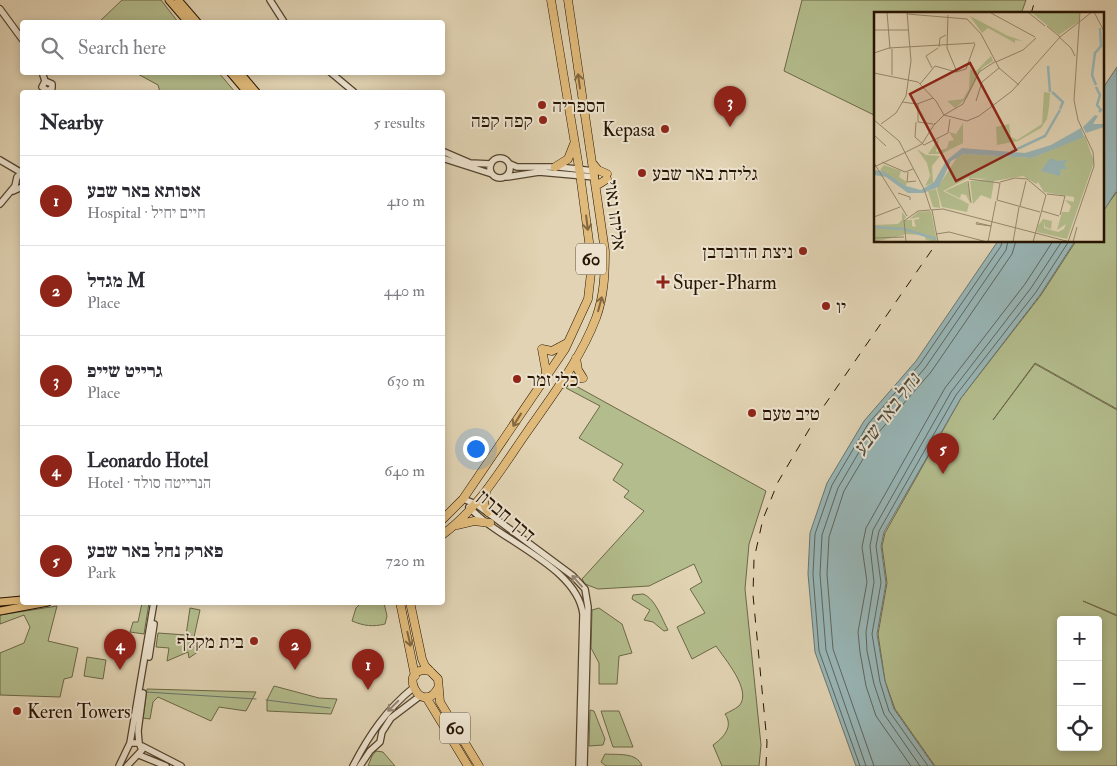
<!DOCTYPE html>
<meta charset="utf-8">
<style>
:root{--surface:#fff;--page:#f7f7f7;--text:#2b2b33;--muted:#7c7c81;--line:#e1e1e2;--accent:#8f2418}
body{margin:0;font-family:"IM FELL Double Pica","Frank Ruhl Libre",serif;background:var(--page);color:var(--text)}
.controls{position:absolute;right:15px;bottom:15px;display:grid;overflow:hidden;border-radius:5px;box-shadow:0 2px 8px #0003}
.controls button{width:45px;height:45px;display:grid;place-items:center;padding:0;border:0;border-bottom:1px solid var(--line);background:var(--surface);color:var(--text);font:25px sans-serif}
.you{position:absolute;left:475px;top:448px;width:18px;height:18px;margin:-12px;border:4px solid #fff;border-radius:50%;background:#1a73e8;box-shadow:0 0 0 8px #1a73e833}
.badge{display:grid;place-items:center;width:32px;height:32px;border-radius:50%;background:var(--accent);color:#fff;font-size:16px;font-weight:700}
.pin{position:absolute;translate:-50% -41px;filter:drop-shadow(0 1px 2px #0008)}
.pin::after{content:'';position:absolute;top:26px;width:18px;height:15px;background:inherit;clip-path:polygon(0 0,100% 0,50% 100%)}
.list{margin:0;padding:0;list-style:none}
h2{display:flex;justify-content:space-between;align-items:center;height:65px;margin:0;padding:0 20px;font-size:21px}
h2 small{font-size:16px;font-weight:400;color:var(--muted)}
.list li{display:grid;grid-template-columns:32px 1fr auto;gap:15px;align-items:center;box-sizing:border-box;height:90px;padding:0 20px;border-top:1px solid var(--line)}
.list b{display:block;font-size:19px;white-space:nowrap}
.list p{margin:0;font-size:16px;white-space:nowrap;color:var(--muted)}
.list em{font-size:16px;font-style:normal;color:var(--muted)}
.icon{flex:none;width:28px;height:28px;fill:none;stroke:currentColor;stroke-width:2;stroke-linecap:round;stroke-linejoin:round}
.map{position:relative;flex:none;width:1117px;height:766px;overflow:hidden}
.search{position:absolute;background:var(--surface);box-shadow:0 2px 8px #0003;left:20px;top:20px;width:425px;height:55px;display:flex;align-items:center;gap:12px;box-sizing:border-box;padding:0 18px;border-radius:5px;color:var(--muted);font-size:19px}
.panel{position:absolute;background:var(--surface);box-shadow:0 2px 8px #0003;left:20px;top:90px;width:425px;height:515px;border-radius:5px}
.map>svg:first-child{display:block}
.green{fill:#b3bc8c;stroke:#6c6847;fill-rule:evenodd}
.water{fill:#98b6b7;stroke:#6a756f}
.lines{fill:none;stroke-linecap:round;stroke-linejoin:round}
.shore{stroke:#5f655c;stroke-width:1}
.stream{stroke:#6a756f;stroke-width:1}
.minor-casing{stroke:#55442e;stroke-width:8}
.major-casing{stroke:#261402;stroke-width:9}
.highway-casing{stroke:#261402;stroke-width:9}
.minor{stroke:#ece2ce;stroke-width:5.5}
.major{stroke:#e0ba7a;stroke-width:7}
.highway{stroke:#e0ba7a;stroke-width:8}
.rail{stroke:#261402;stroke-width:1;stroke-dasharray:9 9;stroke-linecap:butt}
.oneway{stroke:#83673e}
.oneway2{stroke:#938572}
.poi-dot{fill:#8f2418;stroke:#ece2ce;stroke-width:2}
.labels{text-anchor:middle;stroke-width:4;stroke-linejoin:round;paint-order:stroke}
.shield{fill:#ece2ce;stroke:#61523f;stroke-width:1}
.shield-label{font-size:18px;font-weight:bold;fill:#261402}
.poi-label{font-size:19px;fill:#261402;stroke:#ece2ce;text-anchor:start}
.street-label{font-size:19px;fill:#261402;stroke:#ece2ce}
.water-label{font-size:20px;font-style:italic;fill:#4e4d41;stroke:#ece2ce}
.inset-river{fill:none;stroke:#98b6b7;stroke-width:2.5}
.inset-road{fill:none;stroke:#96876c;stroke-width:1}
.view{fill:#8f2418;fill-opacity:0.15;stroke:#8f2418;stroke-width:2.5}
.inset-edge{fill:none;stroke:#261402;stroke-width:2.5}
</style>
<div class="map">
<svg width="1117" height="766" viewBox="0 0 1117 766">
<rect width="100%" height="100%" fill="#e1d3b3"/>
<filter id="stains"><feTurbulence type="fractalNoise" baseFrequency=".004" numOctaves="4"/><feColorMatrix values="0 0 0 0 .2 0 0 0 0 .09 0 0 0 0 .02 0 0 0 .5 -.17"/></filter>
<radialGradient id="worn" r=".72"><stop offset=".6" stop-color="#630" stop-opacity="0"/><stop offset="1" stop-color="#630" stop-opacity=".3"/></radialGradient>
<!-- green -->
<path class="green" d="M122 0H161L178 22H99Z
M802 0H1026L1021 14H876V116L784 71Z
M136 73H219L235 92H160L158 85Z
M1117 192V409L1035 363 993 420 1035 364 1117 410V615L1083 601 1117 616V766H935L895 709 885 681 878 634 887 583 882 546 885 533 961 398 1041 295 1076 241H1103V210ZM1061 620H1098V747H1061Z
M569 385H574L766 491 749 544 745 589 761 745 759 766H722L713 745C723 738 734 727 725 714 729 712 735 709 739 706 753 691 724 658 716 646L692 659 677 627 705 613 690 589 702 582 694 564 649 586 598 589 585 584 582 579 644 511 624 497 629 491 613 480 623 464 579 438 600 406 566 388Z
M643 594C655 598 662 619 668 630L664 631 653 622 644 620 650 610 632 599 633 595Z
M362 602 384 603 387 616 385 624C373 627 364 626 352 621L356 608Z
M142 603H149L144 634 130 632 133 622H138Z
M57 606 48 641 78 648 72 677 64 679 60 697 0 695V653L24 643 30 627 24 615 0 624V615Z
M190 608 200 610 194 637 199 651 189 658 188 652 167 661 169 648 156 647 158 633 186 635Z
M599 608 622 624 632 653 619 656 617 684H599V663L591 648 592 610Z
M87 657 106 660 103 679 84 676Z
M274 686 319 698 337 699 331 714 267 711V700Z
M147 689 256 692 246 711 219 707 211 721 158 697 153 702 150 719 143 718Z
M590 710 594 711 605 739 603 745 589 746Z
M601 711H619L633 747H613Z
M376 751 383 752 395 766H368L372 756Z
M605 754C618 755 637 752 642 766H606L601 762Z"/>
<!-- water -->
<path class="water" d="M1117 67V190L1103 212V88Z
M998 241H1075L1040 295 961 398 884 532 881 546 886 583 877 634 885 681 894 709 934 766H856L815 652 808 574 810 533 827 483 864 421 916 361Z"/>
<g class="lines">
<!-- shore -->
<path class="shore" d="M860 766 819 651 813 574 815 534 832 485 868 424 920 364 1001 246 1002 241
M866 766 826 650 820 574 822 535 838 488 873 428 925 368 1006 250 1008 241
M874 766 833 649 827 574 829 537 844 491 879 432 931 372 1012 254 1016 241
M911 766 876 716 866 686 860 652 858 632 867 582 862 547 866 528 945 388 1025 284 1053 241
M920 766 884 714 874 684 867 651 866 632 874 582 870 546 873 530 951 392 1031 288 1062 241
M928 766 889 711 880 682 872 634 881 583 876 546 879 531 956 395 1036 292 1069 241"/>
<!-- stream -->
<path class="stream" d="M146 692 256 699
M266 700 330 708"/>
<defs>
<path id="minor" d="M270 0 284 22
M0 9 22 39
M42 72 45 81
M330 72 354 92
M45 81 52 84V88L48 91
M45 81 42 87 48 91
M442 151 470 163 491 164
M490 168a10 10 0 1 1 20 0a10 10 0 1 1-20 0Z
M442 158 492 174
M0 160 22 173
M510 164 517 167H559L594 171
M507 177 539 172 595 177
M13 191 22 187
M0 204 15 186 17 177 22 173
M463 499 476 504 573 576 585 589 588 607 584 766
M469 507C499 541 577 566 583 614L579 766
M149 657 154 624
M139 743 138 731 143 693
M142 746 181 766
M139 755 166 766
M119 766 130 743 154 602
M127 766 142 750 139 743H130
M353 766C369 735 386 710 413 688
M360 766 370 751 380 742 382 732 391 718 420 696"/>
<path id="major" d="M169 0 188 22
M178 0 197 22
M230 72 247 92
M239 72 256 92
M0 602 22 600
M0 611 48 602"/>
<path id="highway" d="M593 164 598 170 607 174
M555 167 568 159 574 144
M596 186 607 179
M576 358 578 370 583 378
M545 377 546 371 542 349 552 351 567 343
M562 384 571 379 583 378
M486 492 484 504 488 512
M442 520 463 499 565 349 588 299 592 264 580 174 551 0
M457 525 474 521 490 523
M442 535C479 508 501 469 527 432 552 396 580 360 596 318 604 296 605 274 605 251L568 0
M400 602 415 676
M410 602 422 659 425 666 438 679 440 702 479 766
M430 671C395 664 421 719 438 688
M426 697 468 766"/>
</defs>
<!-- minor casing -->
<use href="#minor" class="minor-casing"/>
<!-- major casing -->
<use href="#major" class="major-casing"/>
<!-- highway casing -->
<use href="#highway" class="highway-casing"/>
<!-- minor -->
<use href="#minor" class="minor"/>
<!-- major -->
<use href="#major" class="major"/>
<!-- highway -->
<use href="#highway" class="highway"/>
<!-- rail -->
<path class="rail" d="M1031 14 1035 0
M766 766 767 742 753 595 754 559 763 519 778 482 817 416 938 241"/>
</g>
<!-- one-way arrows -->
<defs><path id="oneway-shaft" d="M-6 0H5M1.5-3L5.5 0L1.5 3" fill="none" stroke-width="1.6" stroke-linecap="round" stroke-linejoin="round" transform="scale(1.25)"/></defs>
<g class="oneway">
<use href="#oneway-shaft" transform="translate(579 81) rotate(-98)"/>
<use href="#oneway-shaft" transform="translate(587 223) rotate(83)"/>
<use href="#oneway-shaft" transform="translate(600 304) rotate(-75)"/>
<use href="#oneway-shaft" transform="translate(517 420) rotate(122)"/>
<use href="#oneway-shaft" transform="translate(409 639) rotate(77)"/>
</g>
<g class="oneway2">
<use href="#oneway-shaft" transform="translate(577 581) rotate(-132)"/>
<use href="#oneway-shaft" transform="translate(393 706) rotate(135)"/>
</g>
<!-- markers -->
<g class="poi-dot">
<circle cx="542" cy="105" r="5"/>
<circle cx="543" cy="120" r="5"/>
<circle cx="665" cy="129" r="5"/>
<circle cx="642" cy="173" r="5"/>
<circle cx="803" cy="251" r="5"/>
<path d="M660.5 274.5h5v5h5v5h-5v5h-5v-5h-5v-5h5z"/>
<circle cx="826" cy="306" r="5"/>
<circle cx="517" cy="379" r="5"/>
<circle cx="752" cy="413" r="5"/>
<circle cx="254" cy="641" r="5"/>
<circle cx="17" cy="711" r="5"/>
</g>
<g class="labels">
<!-- shield labels -->
<g class="shield">
<rect x="576" y="243.5" width="30" height="31" rx="4"/>
<rect x="440" y="712.5" width="30" height="31" rx="4"/>
</g>
<g class="shield-label">
<text x="591" y="265">60</text>
<text x="455" y="734">60</text>
</g>
<!-- poi labels -->
<g class="poi-label">
<text x="552" y="112">הספריה</text>
<text x="533" y="127" text-anchor="end">קפה קפה</text>
<text x="655" y="136" text-anchor="end">Kepasa</text>
<text x="652" y="180">גלידת באר שבע</text>
<text x="793" y="258" text-anchor="end">ניצת הדובדבן</text>
<text x="673" y="289">Super-Pharm</text>
<text x="836" y="313">יו</text>
<text x="527" y="386">כלי זמר</text>
<text x="762" y="420">טיב טעם</text>
<text x="244" y="648" text-anchor="end">בית מקלף</text>
<text x="27" y="718">Keren Towers</text>
</g>
<!-- street labels -->
<g class="street-label">
<text transform="translate(616 215) rotate(83)" y="7">אליהו נאוי</text>
<text transform="translate(507 515) rotate(40)" y="7">דרך חברון</text>
</g>
<!-- water labels -->
<g class="water-label">
<text transform="translate(886 414) rotate(-53)" y="7">נחל באר שבע</text>
</g>
</g>
<!-- overview -->
<g transform="translate(874 12)">
<rect width="230" height="230" fill="#e1d3b3"/>
<path d="M157 0H206L205 9 185 23ZM96 4 134 24 149 29 141 28V31L114 16 108 21ZM117 44 119 49 108 56 93 86 81 96 73 89 89 87 95 77 96 57 101 60ZM170 80 176 81 175 95 173 107 167 116 144 129 123 133 122 115 135 112 137 125 143 128 168 112ZM89 111V131L67 142H54L65 126 62 140 73 136 75 129 80 128 75 120 82 122ZM211 124 220 150 193 227 163 220 164 214 169 207 178 209 177 217 171 215 170 210V216L184 220 190 217 192 212 183 218 188 200H195L197 194 191 188 200 190V185L170 180 164 170 162 172 149 164 120 169 117 187 107 183 99 192 96 169 113 167 94 166 69 179 95 192 93 200 68 195 63 177 83 145 91 142 158 146ZM43 137 52 143 66 144 58 154 59 171 51 174 56 164 53 151ZM10 153 27 159 25 165 33 170 32 174 6 158ZM93 169 96 181V191L92 183 87 182 86 187 93 190 71 179ZM62 177 65 188 66 196 59 195 54 179ZM57 199 63 230 52 228 50 223 30 222 29 212 30 223 0 230V213L24 212 28 208V200L32 205 30 208H38V214L42 215 40 208 45 207 46 215 45 205 36 207 44 200Z" fill="#b3bc8c"/>
<path d="M221 103 224 104 219 112H230V115L212 121 209 115ZM207 116 210 125 158 146 90 142 77 149 65 175 49 181H34L12 165 0 163V158L9 159 32 174 47 178 60 170 72 149 88 136 151 141 177 133ZM176 146 184 149 194 148 190 152 193 157H187L186 164 167 159Z" fill="#98b6b7"/>
<path class="inset-river" d="M174 54 176 80M222 73 218 63 221 41 227 34 226 16M222 75 226 83 223 93 227 98 225 100M178 80 189 90 186 97M137 140 171 124 186 98M0 215 30 217 62 227"/>
<path class="inset-road" d="M13 0 16 37M220 0 230 19M117 1 161 25M155 1 171 14M33 2 93 7 107 22 125 56 145 73M74 3 73 36 83 60M173 14 186 25M0 18H34M185 25 197 36 201 44M65 35 66 26 72 23M0 41 15 36 101 31M122 50 149 38 162 26M58 56 52 44 64 36M82 60 92 57 101 32M0 61 44 70 62 89 70 103 89 92 105 60 122 49M18 63V37M46 72 61 54 82 60M102 89 108 70 125 56M28 90 43 92 59 86M44 92V110M0 108 25 129 50 177 57 198 69 197 196 230M42 110 41 125 50 133 74 121 76 107M44 110 59 112M7 112 22 101 32 84 37 49 33 0M60 113 70 103 93 109 105 104 138 79 186 25 218 0M0 123 12 134M30 141 48 132 61 111M8 150 31 160 39 157M0 151 33 204M0 155 30 141M34 160 33 170 42 169M95 167 126 171M94 169 97 191M126 170 141 166 153 167 172 183M24 181 36 185V188M173 182 191 184 186 203M123 188 148 195M123 188 126 171M146 194 152 169M148 195 166 200M58 198 64 230M168 199 185 204M0 205 26 195M30 208 32 230M30 209 44 199 56 198M103 210 104 211 117 214 102 212ZM62 222 75 220 113 230M0 226 30 225M114 230 122 189M139 230 145 195M159 230 172 183M194 230 220 154 219 140 204 108 200 88 206 0M199 230 203 215"/>
<path class="view" d="M96 51 142 138 82 169 36 82Z"/>
<rect width="230" height="230" class="inset-edge"/>
</g>
<rect width="100%" height="100%" filter="url(#stains)"/>
<rect width="100%" height="100%" fill="url(#worn)"/>
</svg>
<div class="controls">
<button>+</button>
<button>−</button>
<button><svg class="icon" aria-label="locate" viewBox="0 0 24 24"><circle cx="12" cy="12" r="6"/><path d="M12 2v4M12 18v4M2 12h4M18 12h4"/></svg></button>
</div>
<div class="you"></div>
<div class="pin badge" style="left:368px;top:690px">1</div>
<div class="pin badge" style="left:295px;top:670px">2</div>
<div class="pin badge" style="left:730px;top:127px">3</div>
<div class="pin badge" style="left:120px;top:670px">4</div>
<div class="pin badge" style="left:943px;top:474px">5</div>
<div class="search"><svg class="icon" aria-label="search" viewBox="0 0 24 24"><circle cx="10" cy="10" r="6"/><path d="M15 15l6 6"/></svg>Search here</div>
<section class="panel">
<h2>Nearby<small>5 results</small></h2>
<ul class="list">
<li><span class="badge">1</span><div><b>אסותא באר שבע</b><p>Hospital · חיים יחיל</p></div><em>410 m</em></li>
<li><span class="badge">2</span><div><b>מגדל M</b><p>Place</p></div><em>440 m</em></li>
<li><span class="badge">3</span><div><b>גרייט שייפ</b><p>Place</p></div><em>630 m</em></li>
<li><span class="badge">4</span><div><b>Leonardo Hotel</b><p>Hotel · הנרייטה סולד</p></div><em>640 m</em></li>
<li><span class="badge">5</span><div><b>פארק נחל באר שבע</b><p>Park</p></div><em>720 m</em></li>
</ul>
</section>
</div>
